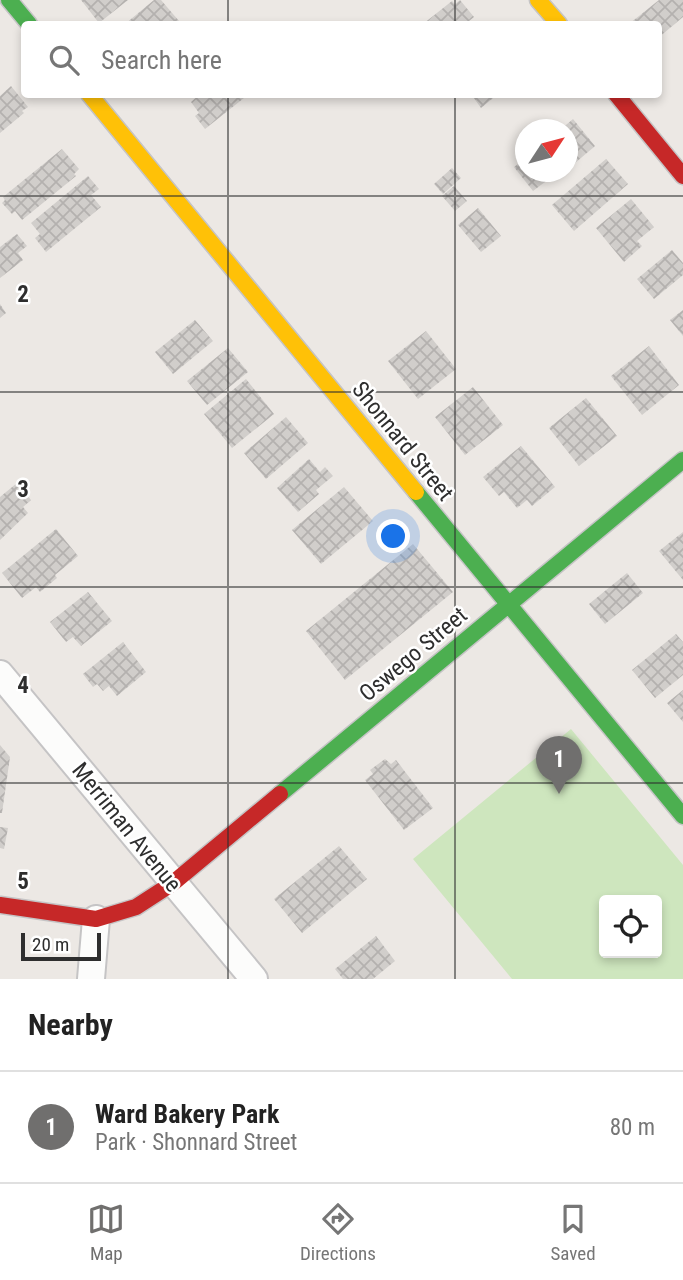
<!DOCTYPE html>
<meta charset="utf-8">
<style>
:root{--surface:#fff;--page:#f2f2f2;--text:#222;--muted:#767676;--line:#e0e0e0;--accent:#706f6e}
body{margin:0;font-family:"Roboto Condensed",sans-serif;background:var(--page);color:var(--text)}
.controls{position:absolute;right:21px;bottom:21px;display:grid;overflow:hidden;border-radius:7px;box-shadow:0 4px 10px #0003}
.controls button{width:63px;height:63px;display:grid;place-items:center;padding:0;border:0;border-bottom:2px solid var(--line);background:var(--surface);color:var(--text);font:35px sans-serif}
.compass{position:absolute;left:515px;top:119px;width:63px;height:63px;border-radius:50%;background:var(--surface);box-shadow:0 4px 10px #0003;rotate:54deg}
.scale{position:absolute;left:21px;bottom:18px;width:80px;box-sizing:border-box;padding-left:7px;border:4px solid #2e2e2e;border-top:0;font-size:19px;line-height:24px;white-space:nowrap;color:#2e2e2e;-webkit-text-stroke:5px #fff;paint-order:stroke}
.you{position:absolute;left:394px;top:537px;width:24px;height:24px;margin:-18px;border:5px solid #fff;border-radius:50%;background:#1a73e8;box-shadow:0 0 0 10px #1a73e833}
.badge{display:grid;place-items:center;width:46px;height:46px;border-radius:50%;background:var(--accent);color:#fff;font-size:23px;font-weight:700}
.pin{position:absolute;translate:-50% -58px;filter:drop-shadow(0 2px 4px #0008)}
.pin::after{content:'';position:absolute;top:37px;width:24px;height:21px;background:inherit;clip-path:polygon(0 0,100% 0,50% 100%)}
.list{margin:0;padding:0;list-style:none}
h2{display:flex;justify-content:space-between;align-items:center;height:91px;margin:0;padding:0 28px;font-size:30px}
h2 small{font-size:23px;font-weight:400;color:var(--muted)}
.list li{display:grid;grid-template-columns:46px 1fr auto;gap:21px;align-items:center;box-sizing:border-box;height:112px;padding:0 28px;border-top:2px solid var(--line)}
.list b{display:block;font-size:26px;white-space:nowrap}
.list p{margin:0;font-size:23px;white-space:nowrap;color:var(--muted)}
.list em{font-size:23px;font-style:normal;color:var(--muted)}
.icon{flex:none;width:38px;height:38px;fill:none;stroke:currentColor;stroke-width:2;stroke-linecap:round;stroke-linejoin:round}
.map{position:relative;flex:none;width:683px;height:979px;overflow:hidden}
.search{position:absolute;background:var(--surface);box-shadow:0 4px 10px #0003;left:21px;right:21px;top:21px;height:77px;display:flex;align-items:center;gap:18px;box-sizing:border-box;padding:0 24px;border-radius:7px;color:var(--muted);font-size:26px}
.sheet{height:203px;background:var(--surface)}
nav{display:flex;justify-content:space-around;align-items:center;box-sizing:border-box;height:98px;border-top:2px solid var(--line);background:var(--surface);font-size:19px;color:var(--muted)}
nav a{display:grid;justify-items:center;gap:4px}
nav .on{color:var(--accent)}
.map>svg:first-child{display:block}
.grass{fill:#cee6be;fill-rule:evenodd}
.building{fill:url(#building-cross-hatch)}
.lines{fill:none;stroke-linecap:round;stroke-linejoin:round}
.street-casing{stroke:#c5c4c5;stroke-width:30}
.fast-casing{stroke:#c5c4c5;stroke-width:19}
.slow-casing{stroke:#c5c4c5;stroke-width:19}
.jam-casing{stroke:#c5c4c5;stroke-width:19}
.street{stroke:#fcfcfb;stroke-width:26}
.fast{stroke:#4caf50;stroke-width:16}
.slow{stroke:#ffc107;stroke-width:16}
.jam{stroke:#c62828;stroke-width:16}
.grid{fill:none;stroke:#2e2e2e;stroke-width:2;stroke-opacity:0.55}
.labels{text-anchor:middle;stroke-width:5;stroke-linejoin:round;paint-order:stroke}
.street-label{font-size:23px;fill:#2e2e2e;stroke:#fff}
.grid-label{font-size:23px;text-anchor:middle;font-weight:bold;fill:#2e2e2e;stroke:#fff;stroke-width:5;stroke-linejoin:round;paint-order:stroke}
</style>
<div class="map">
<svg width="683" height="979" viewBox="0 0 683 979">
<defs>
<pattern id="building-cross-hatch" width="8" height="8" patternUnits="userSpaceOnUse" patternTransform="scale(1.75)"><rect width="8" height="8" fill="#d1cecb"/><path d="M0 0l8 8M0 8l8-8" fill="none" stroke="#b4b1af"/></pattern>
</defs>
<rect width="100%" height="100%" fill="#ece8e4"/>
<!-- grass -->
<path class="grass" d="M571 729 683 865V979H512L413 859ZM604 900H657V953H604Z"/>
<!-- building -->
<path class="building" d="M81 0H128L99 23Z
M154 0H161L179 21 175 24H125Z
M460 0 474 17 469 21 472 24H423L452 1 455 4Z
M659 0H683V17L658 38V24H629Z
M11 86 28 107 22 111 24 113 0 133V96Z
M200 94H249L205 129 195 116 199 113 191 102Z
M471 94H498L481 108Z
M573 119 595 146 568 169V130H560Z
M62 149 79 169 74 174 76 176 22 220 15 211 12 214 2 203 5 200 3 197Z
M526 158V172H565L561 175 558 172 533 191 514 167Z
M606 159 628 184 574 231 552 205Z
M452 168 461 178 443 194 434 184Z
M88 176 99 189 91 195 101 207 46 252 35 238 40 234 31 223Z
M454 186 467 201 455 211 442 196Z
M631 199 654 227 637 241 642 246 624 262 596 228Z
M478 208 501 236 481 252 458 225Z
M17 234 27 246 18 253 23 260 0 278V247Z
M672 250 683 263V275L654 299 637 279Z
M0 304 6 313 0 318Z
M683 310V336L670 320Z
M195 320 213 341 173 374 155 352Z
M426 331 456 369 418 399 388 361Z
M649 346 679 385 642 415 611 376Z
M228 348 248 372 207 405 187 381Z
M246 379 274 414 232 448 204 414Z
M473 387 503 425 465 455 435 417Z
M586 398 617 436 579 466 549 428Z
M286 417 308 443 266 479 244 453Z
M521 446 555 487 532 506 527 500 517 508 504 492 499 496 483 477Z
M309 459 320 472 325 467 333 476 316 490 319 494 298 512 277 488Z
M17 483 31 500 23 507 28 513 0 540V497Z
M344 487 373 521 321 564 292 530Z
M56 529 78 556 55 575 57 578 40 592 36 587 22 598 2 573Z
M683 532V580L659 551Z
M413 544 453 592 345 680 306 631Z
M627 573 643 593 605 624 589 604Z
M88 592 112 621 81 646 73 637 66 642 50 622Z
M676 634 683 642V675L655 698 632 670Z
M123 642 146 672 117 696 109 686 103 691 97 684 93 687 83 674Z
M683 690V722L667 703Z
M0 745 10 757 2 813H0Z
M385 759 391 764 396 760 433 808 404 830 365 780 373 774 370 770Z
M0 827 8 828 4 849 0 848Z
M339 846 367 879 302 933 274 899Z
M376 936 395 961 373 979H343L335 969Z"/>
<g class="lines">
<defs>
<path id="street" d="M0 674 254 979
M91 979 96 919"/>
<path id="fast" d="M9 0 29 24
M416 492 683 816
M280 794 683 460"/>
<path id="slow" d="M538 0 559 24
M89 94 416 492"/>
<path id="jam" d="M616 94 683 176
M0 905 96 919 136 907 173 883 280 794"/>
</defs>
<!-- street casing -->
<use href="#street" class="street-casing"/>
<!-- fast casing -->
<use href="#fast" class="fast-casing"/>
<!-- slow casing -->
<use href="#slow" class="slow-casing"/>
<!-- jam casing -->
<use href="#jam" class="jam-casing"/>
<!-- street -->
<use href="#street" class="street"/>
<!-- fast -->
<use href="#fast" class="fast"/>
<!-- slow -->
<use href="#slow" class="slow"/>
<!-- jam -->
<use href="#jam" class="jam"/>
</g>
<!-- grid -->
<path class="grid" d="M228 0V24M455 0V24M228 94V979M455 94V979M0 196H683M0 392H683M0 587H683M0 783H683"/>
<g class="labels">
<!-- street labels -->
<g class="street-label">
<text transform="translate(403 441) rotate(51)" y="8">Shonnard Street</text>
<text transform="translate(413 654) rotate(-40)" y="8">Oswego Street</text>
<text transform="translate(127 827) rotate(51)" y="8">Merriman Avenue</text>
</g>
</g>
<g class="grid-label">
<text x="23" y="302">2</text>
<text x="23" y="497">3</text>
<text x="23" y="693">4</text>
<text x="23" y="889">5</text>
</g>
</svg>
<div class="controls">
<button><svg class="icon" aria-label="locate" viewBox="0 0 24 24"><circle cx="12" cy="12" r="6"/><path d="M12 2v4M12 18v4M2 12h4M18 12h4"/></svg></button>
</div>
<svg class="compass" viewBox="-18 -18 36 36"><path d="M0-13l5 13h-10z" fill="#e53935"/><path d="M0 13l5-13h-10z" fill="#767676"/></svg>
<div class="scale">20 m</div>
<div class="you"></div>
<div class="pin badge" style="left:559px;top:794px">1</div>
<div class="search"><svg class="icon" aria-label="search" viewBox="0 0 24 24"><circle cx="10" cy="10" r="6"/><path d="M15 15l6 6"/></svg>Search here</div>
</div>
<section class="sheet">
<h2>Nearby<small></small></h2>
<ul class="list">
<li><span class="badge">1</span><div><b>Ward Bakery Park</b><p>Park · Shonnard Street</p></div><em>80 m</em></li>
</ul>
</section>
<nav>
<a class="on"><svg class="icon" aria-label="map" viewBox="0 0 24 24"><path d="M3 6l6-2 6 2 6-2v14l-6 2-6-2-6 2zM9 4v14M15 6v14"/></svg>Map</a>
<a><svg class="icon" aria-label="directions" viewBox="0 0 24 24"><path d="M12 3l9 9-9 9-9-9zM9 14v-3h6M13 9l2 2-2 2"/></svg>Directions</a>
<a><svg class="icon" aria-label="saved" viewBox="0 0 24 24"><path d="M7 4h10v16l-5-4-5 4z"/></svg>Saved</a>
</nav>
